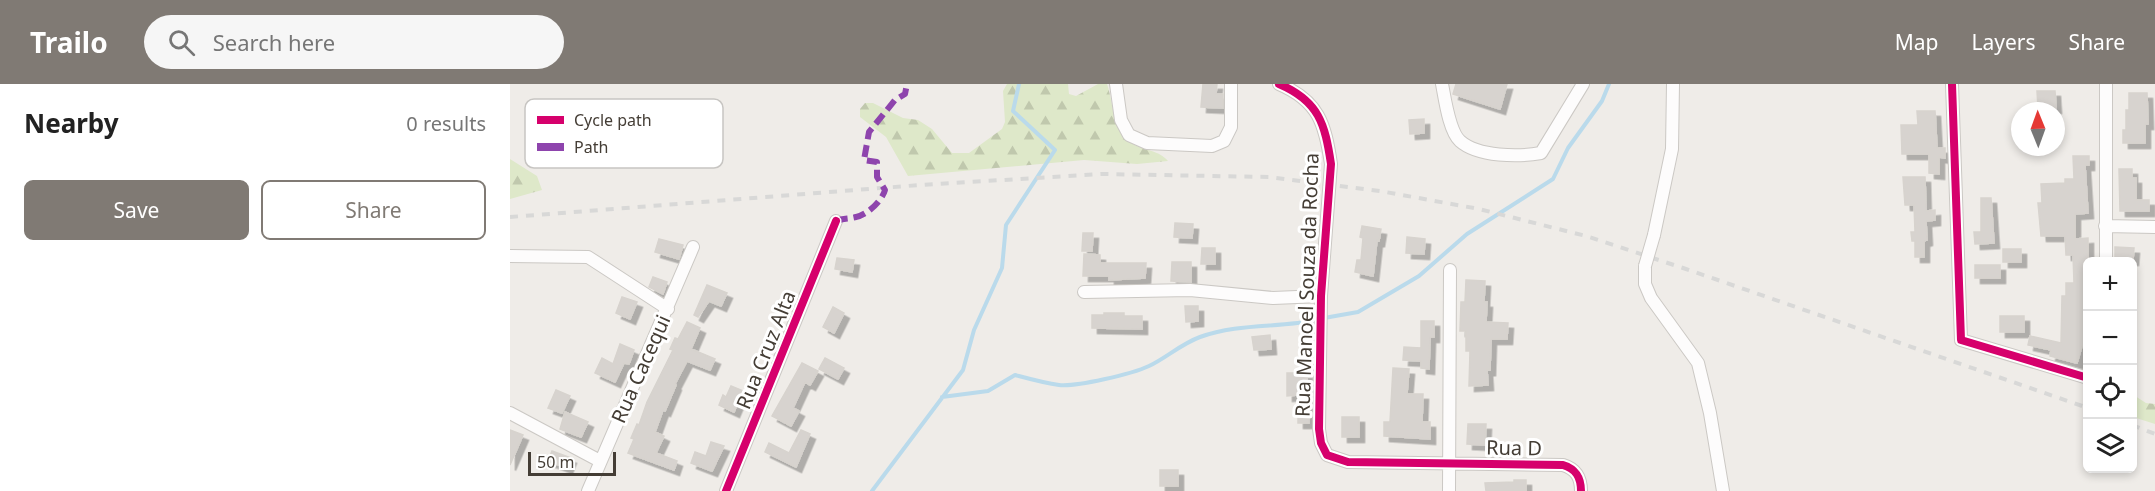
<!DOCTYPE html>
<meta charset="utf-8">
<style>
:root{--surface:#fff;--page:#f6f6f6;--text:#222;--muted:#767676;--line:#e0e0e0;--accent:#807a74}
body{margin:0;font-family:"Noto Sans",sans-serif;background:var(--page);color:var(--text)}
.controls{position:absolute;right:18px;bottom:18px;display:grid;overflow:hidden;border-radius:9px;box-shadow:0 3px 9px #0003}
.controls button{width:54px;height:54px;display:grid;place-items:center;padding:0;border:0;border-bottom:2px solid var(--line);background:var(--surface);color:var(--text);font:30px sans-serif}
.compass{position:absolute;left:1501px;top:18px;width:54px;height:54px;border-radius:50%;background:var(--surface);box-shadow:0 3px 9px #0003;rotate:359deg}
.scale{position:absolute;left:18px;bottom:15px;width:88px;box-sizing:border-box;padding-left:6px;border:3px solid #443d35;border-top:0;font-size:16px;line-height:21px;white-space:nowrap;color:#443d35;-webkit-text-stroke:4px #fff;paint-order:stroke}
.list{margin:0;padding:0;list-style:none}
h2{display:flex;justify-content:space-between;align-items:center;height:78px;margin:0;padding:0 24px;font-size:26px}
h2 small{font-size:20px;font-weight:400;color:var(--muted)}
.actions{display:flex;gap:12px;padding:18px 24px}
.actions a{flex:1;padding:14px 0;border:2px solid var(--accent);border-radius:9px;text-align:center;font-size:21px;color:var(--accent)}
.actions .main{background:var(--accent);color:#fff}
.icon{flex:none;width:33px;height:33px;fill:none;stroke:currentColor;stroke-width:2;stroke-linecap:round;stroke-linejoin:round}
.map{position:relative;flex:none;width:1645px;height:407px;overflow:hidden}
header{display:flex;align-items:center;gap:36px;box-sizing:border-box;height:84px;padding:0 30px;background:var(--accent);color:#fff}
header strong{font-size:28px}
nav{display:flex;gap:33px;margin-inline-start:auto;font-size:21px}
.search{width:420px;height:54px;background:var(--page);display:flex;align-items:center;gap:15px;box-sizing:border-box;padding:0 21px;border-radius:33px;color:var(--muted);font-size:22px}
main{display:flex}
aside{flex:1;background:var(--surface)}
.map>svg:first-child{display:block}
.forest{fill:url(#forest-firs)}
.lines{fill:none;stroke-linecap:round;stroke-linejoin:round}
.stream{stroke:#badaeb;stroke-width:4}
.building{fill:#d7d3cf;stroke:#d7d3ce;stroke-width:1.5;filter:url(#shadow)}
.minor-casing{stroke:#cbc8c4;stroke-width:14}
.minor{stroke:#fdfcfc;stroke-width:12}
.rail{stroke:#d8d8d7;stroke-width:4;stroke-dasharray:8 8;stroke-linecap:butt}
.minor-bridge-casing{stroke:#cbc8c4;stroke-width:14;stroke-linecap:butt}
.minor-bridge{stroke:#fdfcfc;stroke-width:12}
.quiet{stroke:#8e44ad;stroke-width:6;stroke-dasharray:12 6;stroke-linecap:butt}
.cycleway-casing{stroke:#fff;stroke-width:11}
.cycleway{stroke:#d6006c;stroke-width:8}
.labels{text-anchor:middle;stroke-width:6;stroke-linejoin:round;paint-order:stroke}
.street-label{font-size:20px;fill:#443d35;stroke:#fff}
.key{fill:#fff;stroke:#c7c5c2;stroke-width:1.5}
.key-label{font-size:16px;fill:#443d35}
</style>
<header>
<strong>Trailo</strong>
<div class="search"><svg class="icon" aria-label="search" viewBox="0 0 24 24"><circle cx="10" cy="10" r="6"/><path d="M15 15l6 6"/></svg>Search here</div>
<nav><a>Map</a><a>Layers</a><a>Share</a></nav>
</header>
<main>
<aside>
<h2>Nearby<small>0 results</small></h2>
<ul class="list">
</ul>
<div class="actions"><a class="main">Save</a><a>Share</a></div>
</aside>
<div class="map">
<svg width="1645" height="407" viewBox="0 0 1645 407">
<defs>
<pattern id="forest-firs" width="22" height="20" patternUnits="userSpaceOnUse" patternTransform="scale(1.5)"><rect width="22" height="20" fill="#dee8c9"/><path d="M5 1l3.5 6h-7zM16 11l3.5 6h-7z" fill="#c0c8ad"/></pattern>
<filter id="shadow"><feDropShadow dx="5.5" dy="5.5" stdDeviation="0" flood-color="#0004"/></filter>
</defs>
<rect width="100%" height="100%" fill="#efece8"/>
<!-- forest -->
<path class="forest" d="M497 0H558L559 10 566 12 588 0H597C604 20 602 49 623 60 635 67 649 66 658 77L627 80 574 76 398 92 376 53 350 33V25L355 19H363L393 34 408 36 422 45 442 69H459L492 45 495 38 493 7Z
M0 75 27 92 32 106 0 115Z
M1622 310 1636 319 1645 320V340L1623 333Z"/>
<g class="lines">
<!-- stream -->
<path class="stream" d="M814 234 848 228 909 192 957 150 1043 95 1058 64 1092 17 1099 0
M432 313 478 307 505 291C520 295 534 299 549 301 566 303 622 290 639 282 656 274 671 260 690 253 728 239 769 244 807 236
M362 407 453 286 464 246 492 184 496 141 545 66 503 27 509 0"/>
</g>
<!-- building -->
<path class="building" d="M693 0H707L706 10H713V24L691 23Z
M946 0H997L990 25 943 10Z
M1527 7H1545L1546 24H1528Z
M1619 9H1637L1638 40H1635V59H1613V46H1616V26H1619Z
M1407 27H1425L1427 64H1435V74L1429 73V90L1419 89V70H1392L1391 41H1408Z
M914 35V49L900 50 899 36Z
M1563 72H1579V81H1575L1578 129 1565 130V155L1578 154V177L1575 253H1577V262H1572L1567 279 1540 272 1541 266 1518 261 1520 252 1551 259 1552 212H1556V199H1564L1563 171H1556L1555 152H1531L1528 119H1532L1531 100 1555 99V95H1564Z
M1609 85H1622V94H1626V116H1639V127H1610Z
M1393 93H1415L1416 127 1425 126V136L1416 137 1417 156 1414 157V173H1405V157H1402L1401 148H1405L1404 121H1395Z
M1471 114H1481L1484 159 1465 160 1464 148H1471Z
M665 139 683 140 682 154 664 153Z
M852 142 871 145 869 157 867 156 863 192 845 188 847 176H851L853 154 850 153Z
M573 149H583L582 167H572Z
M897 153 915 155 914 170 896 169Z
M149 155 173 161 169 175 145 168Z
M1605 163 1624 164 1623 176 1605 175Z
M692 164H705V180H691Z
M1493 165H1511V178H1493Z
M574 170 590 171V179H636L635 194 599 196V192H573Z
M327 174 344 176 342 188 325 185Z
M662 178H681V198L661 197Z
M1465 181H1490V194H1465Z
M143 193 157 198 153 210 139 203Z
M956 196 975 197 974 218H977L976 238 998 239 997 255H981L980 286 977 285 978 301 959 302 960 267H956V247H950L951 218H955Z
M197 201 217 209 211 222 199 217 188 233 184 231Z
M112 213 127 218 120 235 106 229Z
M675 222H688V237L676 238Z
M323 223 334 229 324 249 313 243Z
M594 229H614V232H632V245L582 244V231H594Z
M1490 232H1514V248H1490Z
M911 237H924V253H920L919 285 911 284V277L893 276 894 263 911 264Z
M177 238 190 244 181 265 205 275 200 286 177 277 165 300 166 301 155 327 153 326 145 348 154 352 146 369 167 377 164 386 118 369 124 355 121 354 127 340 129 341 137 318 163 266 160 265 165 254 168 255Z
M760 251 761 265 744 266 742 253Z
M110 260 124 266 119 280 114 279 105 298 85 289 92 274 103 280Z
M315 274 334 284 328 295 309 285Z
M292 279 308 287 300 301 295 298 283 324 289 327 281 342 262 332Z
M883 284 899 285 897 310H913L912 338H920V355L874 352V338H880Z
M777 289H797L799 339H788V311L777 312Z
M221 302 233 307 224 328 209 321 213 311 216 313Z
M46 306 60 312 52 329 38 324Z
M55 328 78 338 71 353 50 345Z
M832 333H849V353H832Z
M958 340H976L975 361 957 360Z
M0 346 13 351 0 381Z
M291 346 300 350 286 383 255 368 259 359 279 369Z
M201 358 214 362 202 387 181 379 185 368 196 372Z
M42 367 61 374 57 384 38 377Z
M650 386H668V402H650Z
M1004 396H1016V407H976L975 399 1004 398Z"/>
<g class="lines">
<defs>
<path id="minor" d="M606 0 611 36 619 51 637 59 702 62 714 57 721 43V0
M769 0C809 17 815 40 821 80L811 212 809 345 811 359 817 371 838 378 1053 381C1066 385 1071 393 1071 407
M932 0C935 15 939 47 950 57 968 73 1009 73 1031 69L1073 0
M1442 0 1451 256 1578 294
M1595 142 1645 143
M1144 151 1162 65 1163 0
M0 172 78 173 158 225
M1596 177V0
M1135 182V200L1141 214 1188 279 1200 329 1213 407
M574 208 680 206 763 214 811 212
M0 329 90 377
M78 407 183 163
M216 407 326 137
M939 407 940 186"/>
</defs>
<!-- minor casing -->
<use href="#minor" class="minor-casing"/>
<!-- minor -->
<use href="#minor" class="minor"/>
<!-- rail -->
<path class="rail" d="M0 133 410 101 592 90 759 93 870 107 969 125 1076 152 1176 185 1578 324
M1622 341 1645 350"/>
<defs>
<path id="minor-bridge" d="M1135 182 1144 151"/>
</defs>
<!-- minor-bridge casing -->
<use href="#minor-bridge" class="minor-bridge-casing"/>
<!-- minor-bridge -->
<use href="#minor-bridge" class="minor-bridge"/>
<!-- quiet -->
<path class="quiet" d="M326 137C333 134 339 135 346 133 357 131 372 117 375 106L367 93V78L354 76 359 48 385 16 395 10 397 0"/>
<defs>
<path id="cycleway" d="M769 0C809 17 815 40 821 80L811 212 809 345 811 359 817 371 838 378 1053 381C1066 385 1071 393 1071 407
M1442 0 1451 256 1578 294
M216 407 326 137"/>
</defs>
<!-- cycleway casing -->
<use href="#cycleway" class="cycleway-casing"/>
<!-- cycleway -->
<use href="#cycleway" class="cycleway"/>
</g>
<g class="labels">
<!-- street labels -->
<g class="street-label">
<text transform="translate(797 201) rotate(-88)" y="7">Rua Manoel Souza da Rocha</text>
<text transform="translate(256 266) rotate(-68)" y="7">Rua Cruz Alta</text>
<text transform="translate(131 285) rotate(-66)" y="7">Rua Cacequi</text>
<text transform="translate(1004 364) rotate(1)" y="7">Rua D</text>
</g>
</g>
<!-- legend -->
<rect x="15" y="15" width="198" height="69" rx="9" class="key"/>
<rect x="27" y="32" width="27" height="8" fill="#d6006c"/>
<rect x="27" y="59" width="27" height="8" fill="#8e44ad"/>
<g class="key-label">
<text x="64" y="42">Cycle path</text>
<text x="64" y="69">Path</text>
</g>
</svg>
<div class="controls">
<button>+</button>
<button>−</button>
<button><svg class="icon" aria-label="locate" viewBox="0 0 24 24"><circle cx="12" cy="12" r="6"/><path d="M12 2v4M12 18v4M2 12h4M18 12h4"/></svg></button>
<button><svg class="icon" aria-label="layers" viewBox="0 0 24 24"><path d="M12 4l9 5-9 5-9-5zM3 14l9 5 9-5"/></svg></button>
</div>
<svg class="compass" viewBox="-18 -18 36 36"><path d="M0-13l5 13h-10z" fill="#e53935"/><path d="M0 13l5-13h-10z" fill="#767676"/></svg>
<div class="scale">50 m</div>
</div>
</main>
